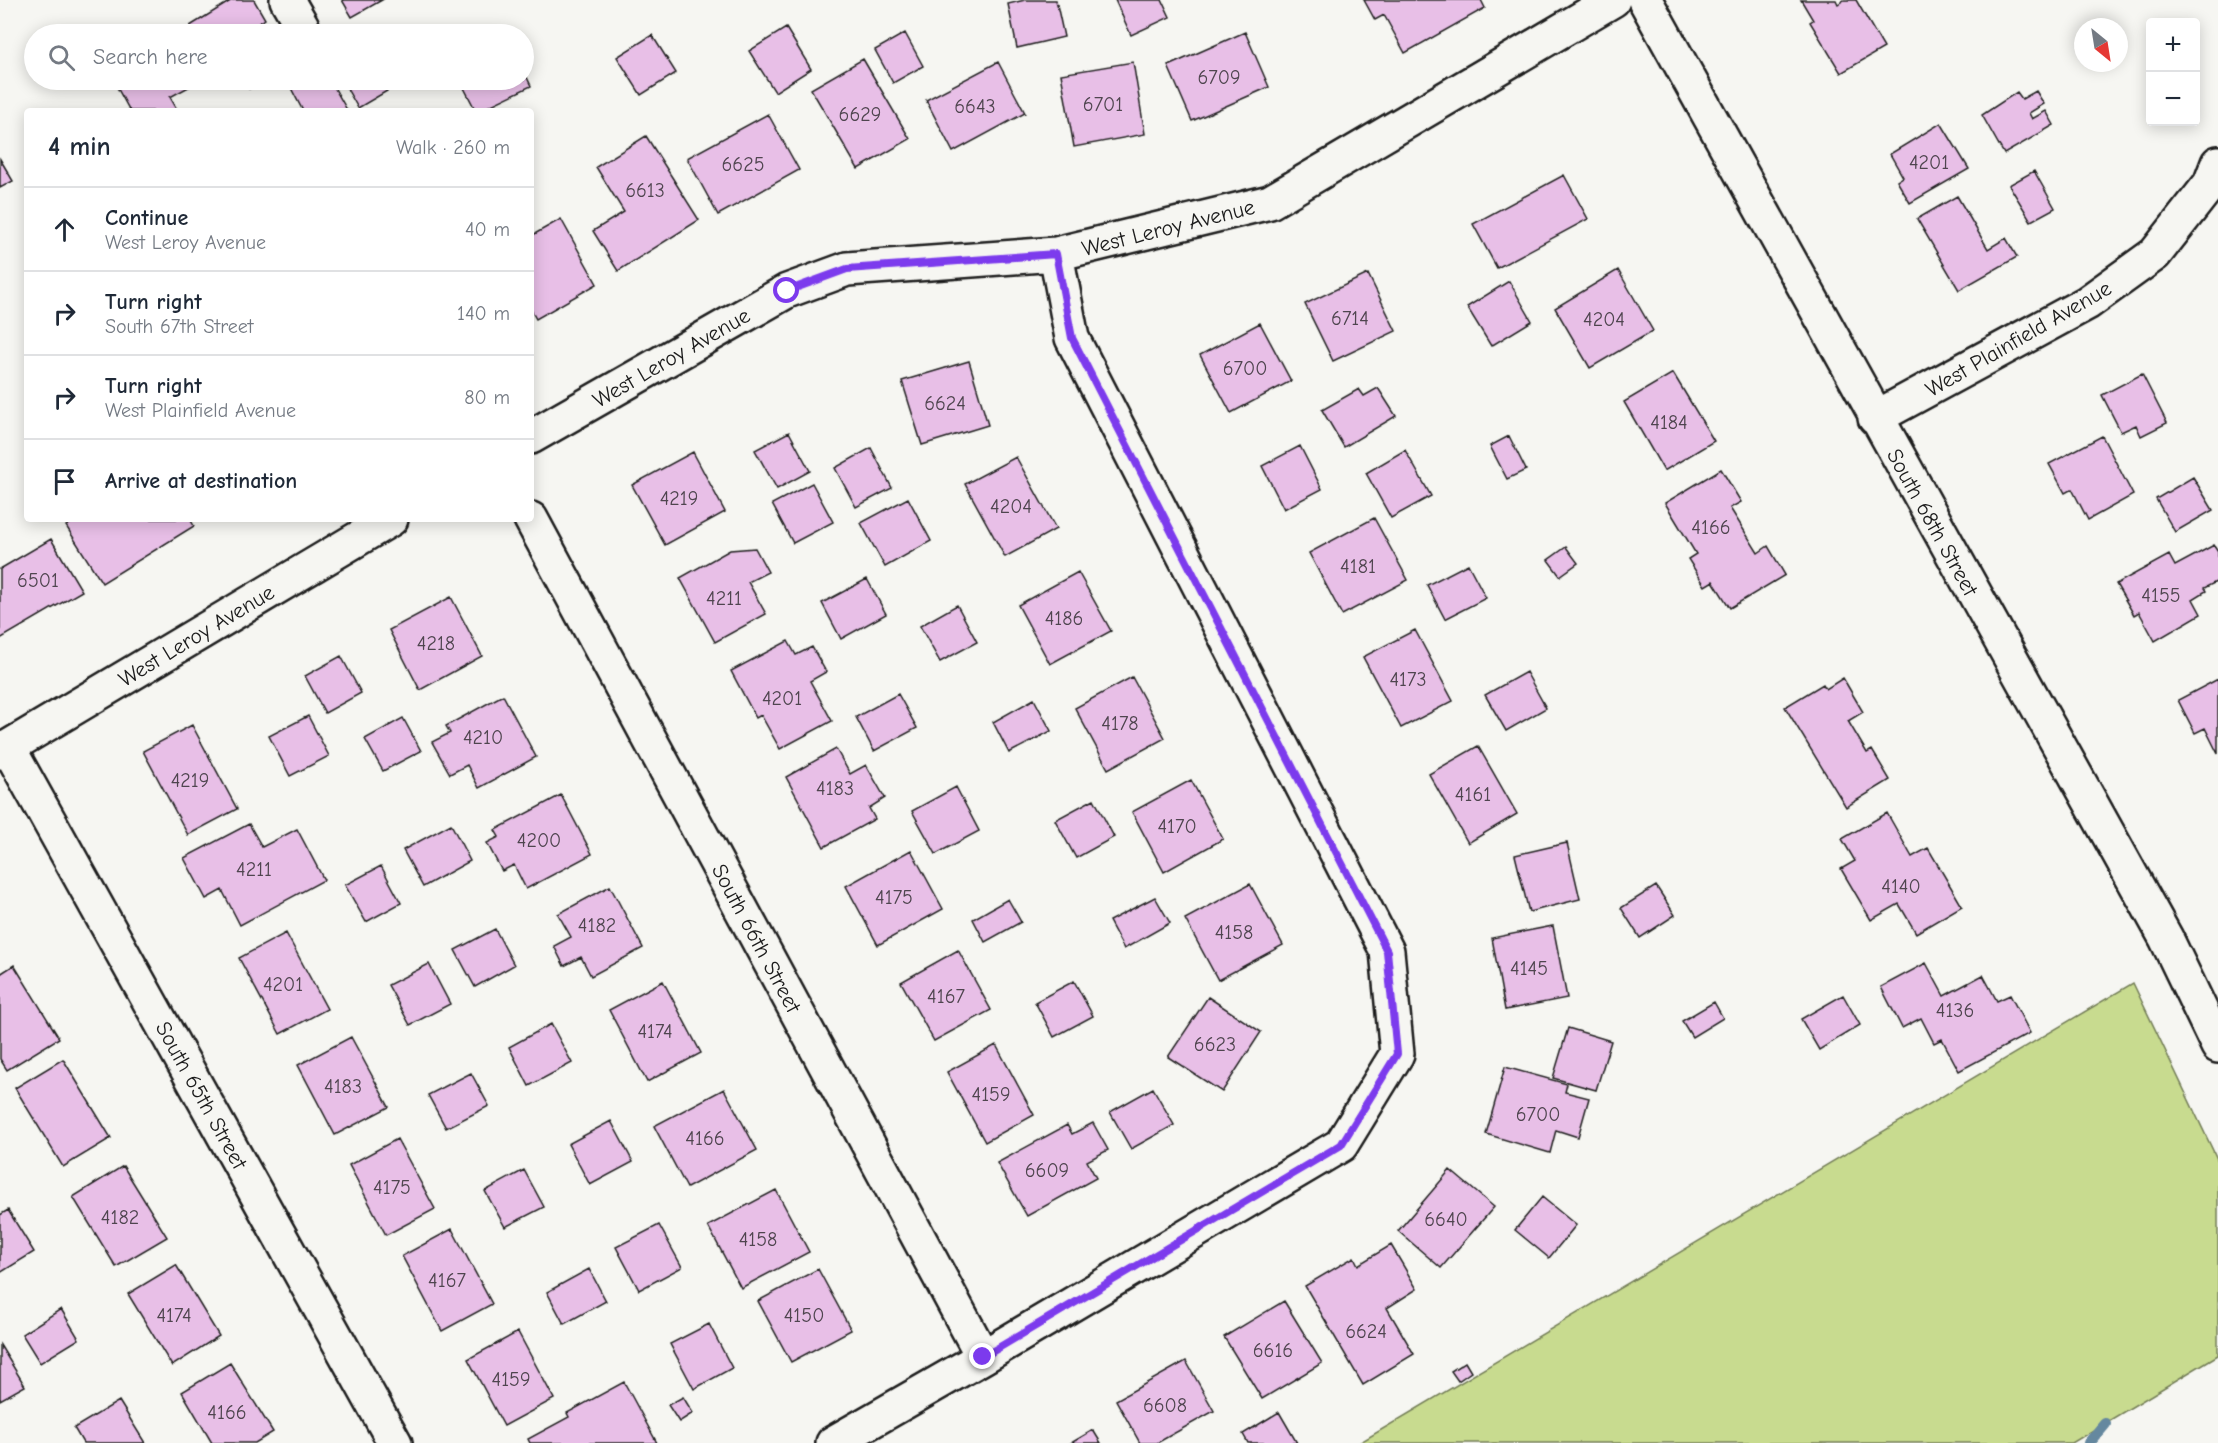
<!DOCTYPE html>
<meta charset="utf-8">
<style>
:root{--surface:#fff;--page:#f6f6f7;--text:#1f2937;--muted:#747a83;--line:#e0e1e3}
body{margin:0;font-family:"Comic Neue",sans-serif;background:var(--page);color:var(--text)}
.controls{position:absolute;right:18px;top:18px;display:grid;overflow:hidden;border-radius:6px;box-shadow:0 3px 15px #0003}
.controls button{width:54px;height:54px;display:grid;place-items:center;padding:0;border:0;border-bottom:2px solid var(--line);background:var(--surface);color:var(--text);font:30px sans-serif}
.compass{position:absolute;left:2074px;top:18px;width:54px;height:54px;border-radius:50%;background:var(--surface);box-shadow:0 3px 15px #0003;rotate:150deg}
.stop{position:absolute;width:18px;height:18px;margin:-14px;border:4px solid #7c3aed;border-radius:50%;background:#fff}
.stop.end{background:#7c3aed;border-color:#fff;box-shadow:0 2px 6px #0008}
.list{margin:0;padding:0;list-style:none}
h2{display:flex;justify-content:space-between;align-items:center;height:78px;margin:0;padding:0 24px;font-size:26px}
h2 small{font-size:20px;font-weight:400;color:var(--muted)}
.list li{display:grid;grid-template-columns:39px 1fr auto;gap:18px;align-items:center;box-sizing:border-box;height:84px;padding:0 24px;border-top:2px solid var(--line)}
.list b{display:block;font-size:22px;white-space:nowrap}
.list p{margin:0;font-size:20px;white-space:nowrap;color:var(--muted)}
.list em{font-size:20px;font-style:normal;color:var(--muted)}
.icon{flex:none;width:33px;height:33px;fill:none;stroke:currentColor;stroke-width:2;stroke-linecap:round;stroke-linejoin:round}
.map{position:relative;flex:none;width:2218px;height:1443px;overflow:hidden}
.search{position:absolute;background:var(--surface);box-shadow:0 3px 15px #0003;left:24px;top:24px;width:510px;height:66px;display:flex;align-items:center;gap:15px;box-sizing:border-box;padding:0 21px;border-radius:33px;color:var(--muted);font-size:22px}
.panel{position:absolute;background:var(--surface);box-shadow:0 3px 15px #0003;left:24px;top:108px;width:510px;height:414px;border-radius:6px}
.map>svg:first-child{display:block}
.green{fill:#c8db8f;stroke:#727c56;stroke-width:1.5}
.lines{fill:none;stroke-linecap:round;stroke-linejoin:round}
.stream{stroke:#65889f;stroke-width:12}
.building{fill:#e8bfe7;stroke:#1c1c1c;stroke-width:1.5}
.minor-casing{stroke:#1c1c1c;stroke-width:38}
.minor{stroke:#f6f6f2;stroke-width:33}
.route{stroke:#7c3aed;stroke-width:8}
.labels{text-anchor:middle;stroke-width:5;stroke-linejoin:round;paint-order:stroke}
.number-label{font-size:20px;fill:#4f454f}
.street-label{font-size:22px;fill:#1c1c1c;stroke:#f6f6f2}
</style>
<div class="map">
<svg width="2218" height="1443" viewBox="0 0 2218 1443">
<rect width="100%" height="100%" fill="#f6f6f2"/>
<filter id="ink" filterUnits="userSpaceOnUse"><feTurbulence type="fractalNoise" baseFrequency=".0167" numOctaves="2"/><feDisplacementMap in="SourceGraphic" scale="12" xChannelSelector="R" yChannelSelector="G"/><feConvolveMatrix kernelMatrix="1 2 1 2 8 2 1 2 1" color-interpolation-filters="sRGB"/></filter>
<g filter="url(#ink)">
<!-- green -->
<path class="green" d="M2133 983 2218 1161V1355L2072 1443H1359Z"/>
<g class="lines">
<!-- stream -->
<path class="stream" d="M2089 1443 2105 1424"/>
</g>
<!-- building -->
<path class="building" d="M232 0H254L265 19 256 25 262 34H196L190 26Z
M342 0H382L352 17Z
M1025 0H1056L1064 37 1017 48 1008 4Z
M1115 0H1162L1170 17 1131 35Z
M1364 0H1481L1485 8 1405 53 1384 15 1375 20Z
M1801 0H1836L1838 4 1844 0H1856L1884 48 1841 73 1810 22 1813 20Z
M786 28 811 69 775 92 749 51Z
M1245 32 1269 87 1192 121 1168 66Z
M905 33 923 66 893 83 875 50Z
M652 35 676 73 641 95 617 57Z
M863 59 910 139 858 169 811 89Z
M998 62 1025 113 953 152 926 100Z
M1133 62 1145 134 1074 147 1061 74Z
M524 71 531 86 479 111H476L460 80H524Z
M113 80H194L196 83 170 97 178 111H130Z
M243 80H265L249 89Z
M306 80H330L347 110 303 111 291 88Z
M342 80H380L387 91 358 108Z
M2036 91 2044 104 2029 113 2032 119 2046 111 2054 125 2004 154 1982 115 2017 92 2022 99Z
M768 114 799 170 718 215 687 158Z
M1941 123 1969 169 1910 203 1897 181 1903 177 1890 154Z
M646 136 699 220 618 271 593 231 624 212 596 167Z
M0 159 13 181 0 188Z
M2034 171 2055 208 2031 221 2009 185Z
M1564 175 1588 219 1497 268 1473 224Z
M1957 196 1988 249 2006 238 2017 257 1959 290 1917 219Z
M561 219 597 284 536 319 531 310V236Z
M1618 270 1653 331 1590 368 1555 308Z
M1368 274 1396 331 1333 361 1305 304Z
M1509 281 1532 321 1491 346 1467 307Z
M1260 323 1291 381 1231 413 1200 355Z
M969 361 988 425 922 445 902 381Z
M1673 373 1714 441 1664 471 1624 402Z
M2142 374 2167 423 2141 436 2136 425 2121 432 2102 395Z
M1378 388 1396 416 1344 447 1322 410 1359 389 1364 396Z
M789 432 810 471 777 489 755 450Z
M1509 436 1526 470 1507 479 1490 446Z
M2102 436 2133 495 2088 520 2072 489 2065 493 2049 464Z
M1300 446 1322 489 1284 509 1262 466Z
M871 448 892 488 856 507 835 468Z
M1405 450 1431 496 1391 518 1366 473Z
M693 452 725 512 665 545 632 485Z
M1016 457 1056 529 1005 557 965 484Z
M1721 469 1741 502 1730 508 1758 553 1768 546 1785 575 1730 608 1713 581 1705 586 1688 559 1696 554 1665 503Z
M2193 477 2213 510 2175 532 2156 499Z
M812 483 833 522 793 543 772 504Z
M908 498 931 541 885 567 861 523Z
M1374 518 1408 580 1342 615 1309 553Z
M77 519H190L194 526 102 583 66 526Z
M51 539 82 591 0 639V569Z
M2214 545 2218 551V581L2204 588 2206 591 2193 599 2201 614 2155 641 2139 612 2134 615 2116 584 2169 555 2175 566Z
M1566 547 1578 563 1560 576 1548 560Z
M755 548 768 572 748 582 766 614 715 642 680 578 730 550Z
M1468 564 1486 598 1445 619 1427 585Z
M1078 572 1111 631 1050 664 1018 605Z
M867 579 886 614 841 639 822 603Z
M451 597 482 656 420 690 389 630Z
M957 605 977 642 940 662 920 626Z
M1415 630 1453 701 1401 728 1363 657Z
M788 641 796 655 812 647 826 672 810 681 832 721 780 749 761 715 756 718 731 671Z
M341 656 361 693 325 713 305 676Z
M1526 672 1546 708 1506 731 1485 695Z
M1132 677 1165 738 1108 769 1075 708Z
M1843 678 1863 712 1848 721 1867 753 1872 750 1890 780 1846 807 1785 707 1823 684 1826 689Z
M2218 679V754L2205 728 2195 733 2178 700Z
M898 694 917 728 874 751 856 717Z
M503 695 536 757 479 788 467 765 450 774 432 742 450 733 446 726Z
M1034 699 1051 731 1009 753 993 722Z
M308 716 329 756 290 776 269 736Z
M403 718 421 751 383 771 365 739Z
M192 725 237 809 188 835 143 751Z
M1478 746 1517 814 1468 843 1429 774Z
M836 749 850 774 866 765 885 798 869 808 875 819 824 847 786 777Z
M1191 780 1223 839 1164 872 1132 812Z
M956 787 979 831 936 854 912 811Z
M561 795 592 854 526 889 514 865 502 871 487 843 499 837 495 830Z
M1094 799 1114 837 1076 858 1055 820Z
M1887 813 1912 857 1928 848 1962 906 1916 933 1899 904 1871 920 1841 869 1855 861 1842 839Z
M249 824 262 847 297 829 324 880 240 925 222 890 206 899 184 858Z
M451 824 470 861 423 887 403 850Z
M1567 843 1580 899 1529 912 1515 855Z
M911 850 943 909 878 945 846 886Z
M381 866 401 903 366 922 345 885Z
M1250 884 1283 945 1218 980 1185 919Z
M610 886 643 948 591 976 581 957 564 966 554 946 571 937 558 914Z
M1656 886 1675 915 1640 938 1621 908Z
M1155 897 1170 923 1124 949 1109 921Z
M1008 899 1021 922 985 942 973 919Z
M1553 926 1567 998 1505 1010 1492 938Z
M495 929 514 965 475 987 455 950Z
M286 933 327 1009 280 1034 239 958Z
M958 950 991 1010 934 1041 901 982Z
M1926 963 1944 996 1983 975 1997 1001 2010 995 2030 1033 1959 1071 1942 1039 1934 1043 1921 1018 1902 1028 1881 987Z
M429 964 450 1004 410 1025 388 985Z
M14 965 59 1038 7 1070 0 1059V974Z
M663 981 701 1053 647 1082 609 1010Z
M1074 981 1093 1016 1054 1037 1035 1002Z
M1843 995 1860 1025 1819 1050 1801 1019Z
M1208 997 1261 1032 1222 1092 1168 1057Z
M1714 1002 1723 1018 1692 1037 1682 1021Z
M551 1024 572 1063 529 1086 509 1047Z
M1568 1028 1611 1041 1596 1090 1553 1078Z
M351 1037 389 1107 335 1135 298 1065Z
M996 1045 1034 1115 985 1142 947 1072Z
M63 1059 111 1138 63 1167 15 1088Z
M1505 1067 1567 1084 1565 1092 1589 1098 1578 1137 1556 1130 1550 1153 1486 1134Z
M471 1073 489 1106 446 1128 428 1095Z
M1153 1088 1174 1125 1131 1149 1110 1112Z
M724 1089 757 1150 687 1188 654 1126Z
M611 1121 633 1162 590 1185 568 1144Z
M1093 1123 1108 1150 1087 1161 1096 1178 1027 1216 997 1163 1067 1125 1072 1134Z
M397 1139 435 1209 386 1235 349 1165Z
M123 1166 167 1237 116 1267 73 1197Z
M524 1170 544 1207 505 1227 485 1191Z
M1450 1170 1494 1207 1441 1268 1398 1231Z
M776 1190 809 1252 741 1288 708 1226Z
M1542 1197 1576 1225 1549 1258 1515 1230Z
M8 1210 34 1252 0 1273V1215Z
M659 1225 682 1267 639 1290 616 1247Z
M452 1229 492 1304 442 1331 402 1256Z
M1391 1245 1417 1289 1387 1308 1414 1354 1363 1385 1305 1286 1354 1257 1358 1265Z
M176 1265 219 1336 172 1366 128 1294Z
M589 1269 606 1301 564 1324 547 1292Z
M818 1269 851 1330 791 1362 758 1301Z
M1284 1301 1322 1363 1262 1399 1224 1337Z
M61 1309 79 1339 40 1363 22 1334Z
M709 1324 732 1368 694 1389 670 1344Z
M518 1332 554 1399 504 1426 468 1359Z
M0 1345 25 1386 0 1400Z
M1186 1361 1214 1411 1157 1443H1140L1116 1400Z
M1465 1362 1471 1372 1458 1381 1451 1371Z
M230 1363 273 1432 255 1443H212L182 1392Z
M624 1382 657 1443H530L528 1439 569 1417 567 1413Z
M683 1397 693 1413 679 1422 668 1405Z
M119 1401 145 1443H83L74 1428Z
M1279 1412 1297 1443H1248L1243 1434Z
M1093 1430 1101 1443H1071Z"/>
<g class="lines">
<defs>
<path id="minor" d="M287 0 302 26
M1645 0 2166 938 2218 1046
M1875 418 2087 303 2155 254 2210 184 2218 163
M531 437 787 291 847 269 1056 254 1270 202 1613 0
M531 519 983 1357
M8 747 395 1443
M0 752 391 519
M833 1443 983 1357 1341 1145 1397 1054 1387 951 1072 338 1056 254"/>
</defs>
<!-- minor casing -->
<use href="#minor" class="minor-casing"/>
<!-- minor -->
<use href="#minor" class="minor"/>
</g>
</g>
<g class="lines" filter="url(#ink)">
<!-- route -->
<path class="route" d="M787 291 847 269 1056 254 1072 338 1387 951 1397 1054 1341 1145 983 1357"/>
</g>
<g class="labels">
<!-- number labels -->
<g class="number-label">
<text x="1219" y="84">6709</text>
<text x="1103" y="111">6701</text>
<text x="975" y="113">6643</text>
<text x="860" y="121">6629</text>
<text x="1929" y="169">4201</text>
<text x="743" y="171">6625</text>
<text x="645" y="197">6613</text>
<text x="1350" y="325">6714</text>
<text x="1604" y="326">4204</text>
<text x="1245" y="375">6700</text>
<text x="945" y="410">6624</text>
<text x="1669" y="429">4184</text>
<text x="679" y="505">4219</text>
<text x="1011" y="513">4204</text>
<text x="1711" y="534">4166</text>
<text x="1358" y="573">4181</text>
<text x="38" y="587">6501</text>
<text x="2161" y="602">4155</text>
<text x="724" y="605">4211</text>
<text x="1064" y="625">4186</text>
<text x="436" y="650">4218</text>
<text x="1408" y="686">4173</text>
<text x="782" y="705">4201</text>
<text x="1120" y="730">4178</text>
<text x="483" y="744">4210</text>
<text x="190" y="787">4219</text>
<text x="835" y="795">4183</text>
<text x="1473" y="801">4161</text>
<text x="1177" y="833">4170</text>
<text x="539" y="847">4200</text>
<text x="254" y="876">4211</text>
<text x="1901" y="893">4140</text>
<text x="894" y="904">4175</text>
<text x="597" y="932">4182</text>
<text x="1234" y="939">4158</text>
<text x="1529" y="975">4145</text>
<text x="283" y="991">4201</text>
<text x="946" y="1003">4167</text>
<text x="1955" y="1017">4136</text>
<text x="655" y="1038">4174</text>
<text x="1215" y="1051">6623</text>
<text x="343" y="1093">4183</text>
<text x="991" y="1101">4159</text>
<text x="1538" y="1121">6700</text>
<text x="705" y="1145">4166</text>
<text x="1047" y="1177">6609</text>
<text x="392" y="1194">4175</text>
<text x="120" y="1224">4182</text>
<text x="1446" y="1226">6640</text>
<text x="758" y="1246">4158</text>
<text x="447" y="1287">4167</text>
<text x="174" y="1322">4174</text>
<text x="804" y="1322">4150</text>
<text x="1366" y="1338">6624</text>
<text x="1273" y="1357">6616</text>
<text x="511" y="1386">4159</text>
<text x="1165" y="1412">6608</text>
<text x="227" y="1419">4166</text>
</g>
<!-- street labels -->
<g class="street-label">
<text transform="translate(1168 227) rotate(-14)" y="8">West Leroy Avenue</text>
<text transform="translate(2018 338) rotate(-30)" y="8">West Plainfield Avenue</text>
<text transform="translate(671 357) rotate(-30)" y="8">West Leroy Avenue</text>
<text transform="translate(1933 522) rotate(61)" y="8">South 68th Street</text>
<text transform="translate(196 635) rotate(-31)" y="8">West Leroy Avenue</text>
<text transform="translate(757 938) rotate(62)" y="8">South 66th Street</text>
<text transform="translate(202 1095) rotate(61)" y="8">South 65th Street</text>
</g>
</g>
</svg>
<div class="controls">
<button>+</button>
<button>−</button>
</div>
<svg class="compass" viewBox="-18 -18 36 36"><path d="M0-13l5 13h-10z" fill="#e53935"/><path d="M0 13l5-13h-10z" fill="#747a83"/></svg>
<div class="stop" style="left:787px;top:291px"></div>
<div class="stop end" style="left:983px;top:1357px"></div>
<div class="search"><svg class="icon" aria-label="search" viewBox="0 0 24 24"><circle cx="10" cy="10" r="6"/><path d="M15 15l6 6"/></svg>Search here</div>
<section class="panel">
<h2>4 min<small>Walk · 260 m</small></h2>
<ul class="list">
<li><svg class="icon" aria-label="ahead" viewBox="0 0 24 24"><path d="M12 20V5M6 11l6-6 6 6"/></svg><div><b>Continue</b><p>West Leroy Avenue</p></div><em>40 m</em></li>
<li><svg class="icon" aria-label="right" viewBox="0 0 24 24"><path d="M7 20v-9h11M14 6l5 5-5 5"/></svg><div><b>Turn right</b><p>South 67th Street</p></div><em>140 m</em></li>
<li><svg class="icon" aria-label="right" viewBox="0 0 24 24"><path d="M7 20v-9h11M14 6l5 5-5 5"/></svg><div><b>Turn right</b><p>West Plainfield Avenue</p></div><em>80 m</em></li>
<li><svg class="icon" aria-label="arrive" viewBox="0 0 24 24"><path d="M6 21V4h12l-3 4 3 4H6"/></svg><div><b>Arrive at destination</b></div></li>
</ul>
</section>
</div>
